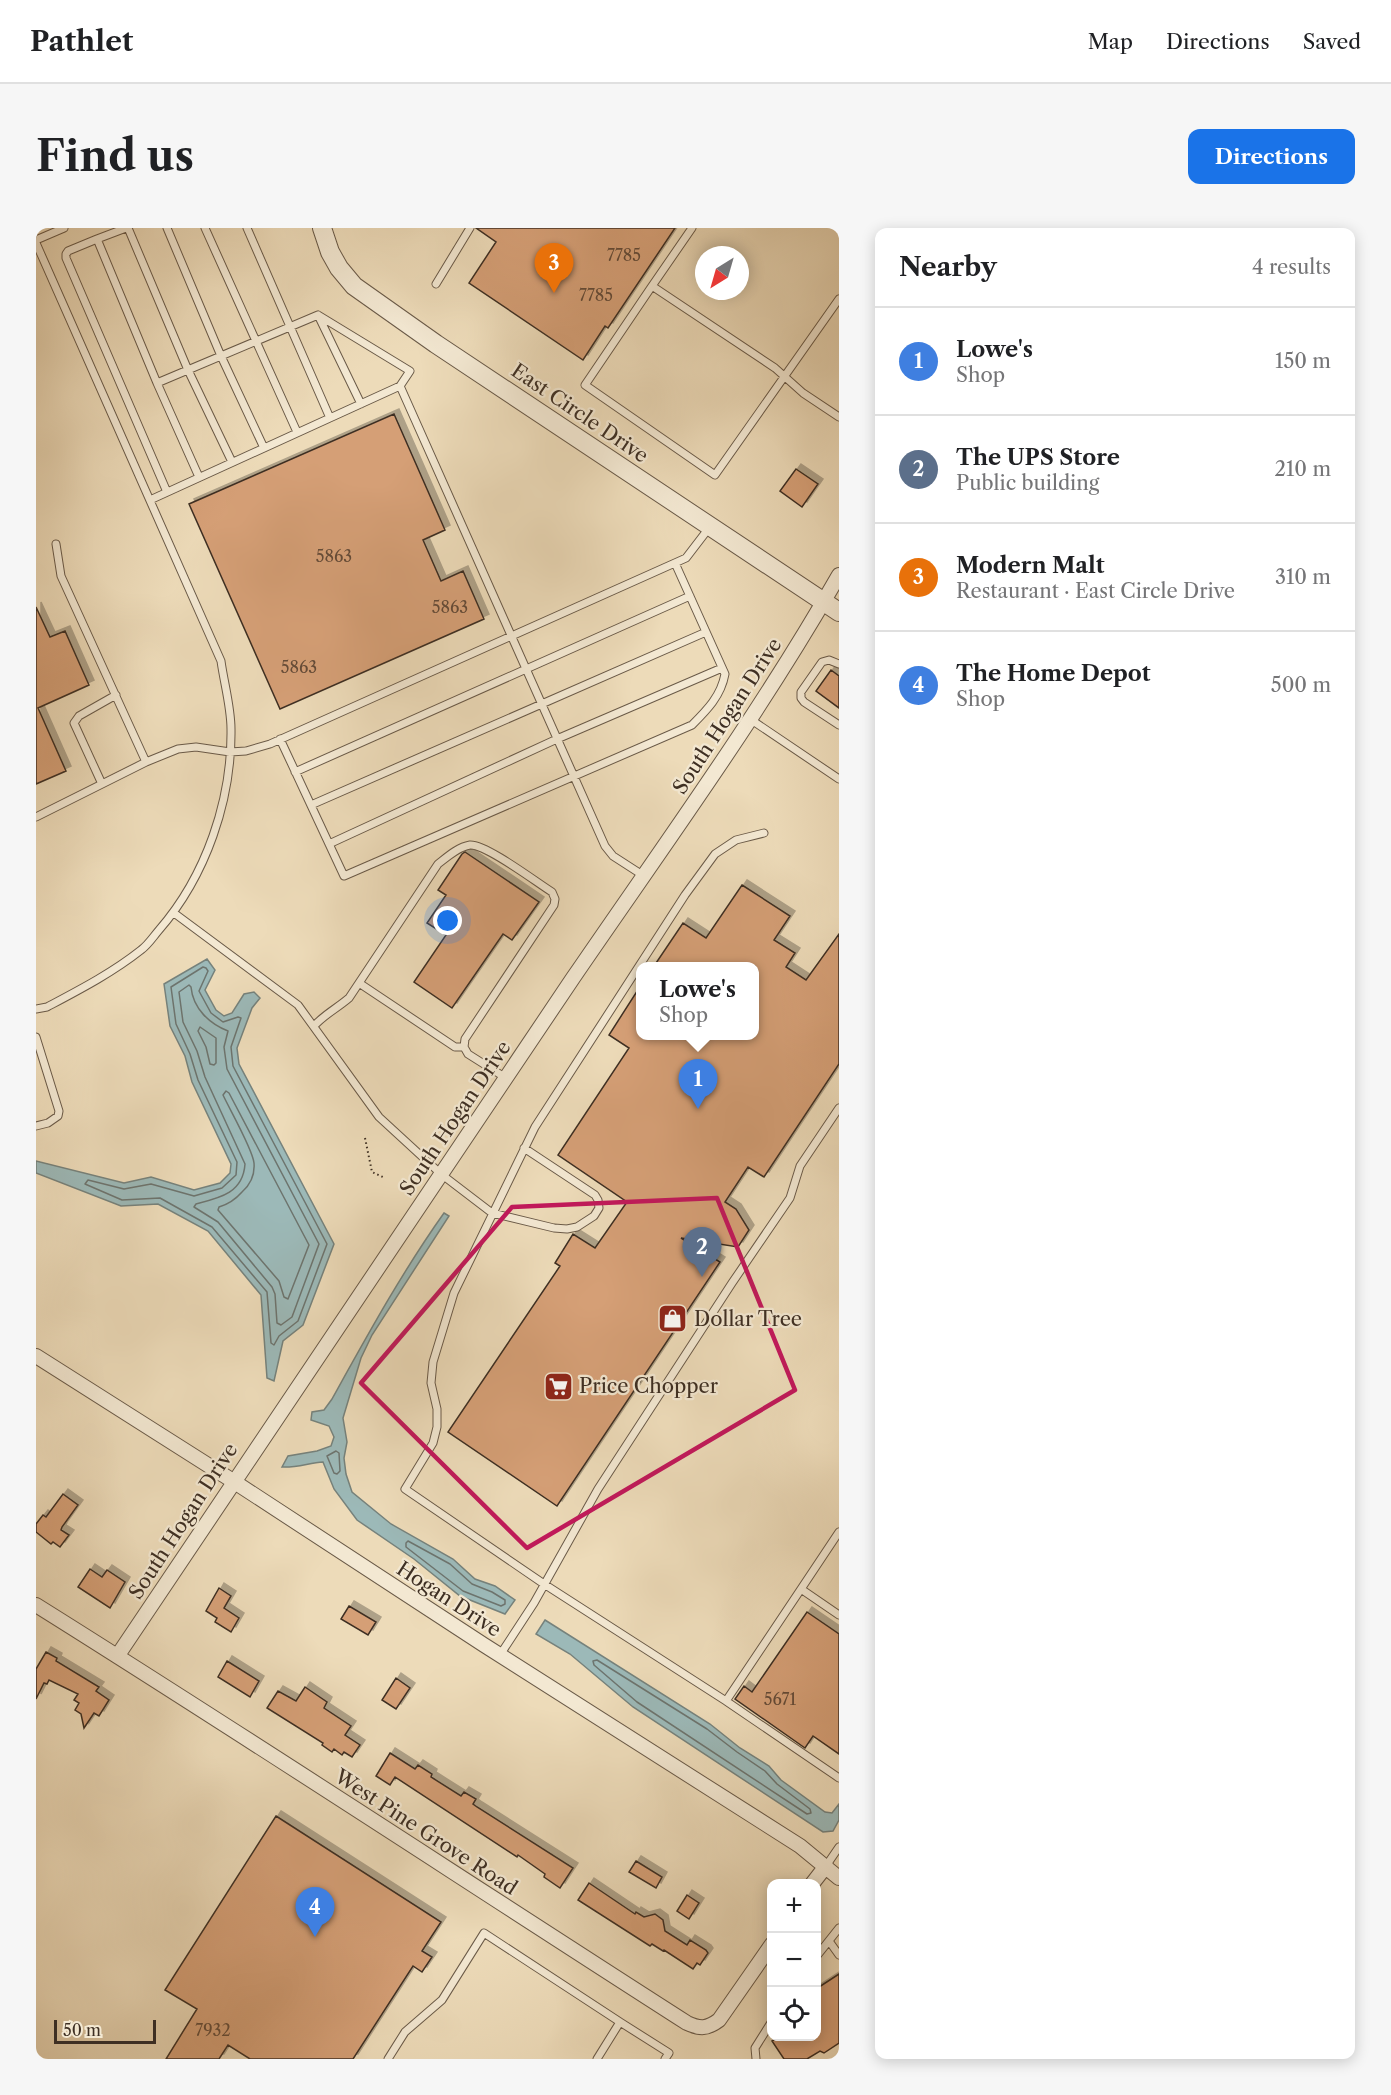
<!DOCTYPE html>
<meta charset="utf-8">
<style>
:root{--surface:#fff;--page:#f6f6f6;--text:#202124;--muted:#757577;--line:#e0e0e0;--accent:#1a73e8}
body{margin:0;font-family:"Libre Caslon Text",serif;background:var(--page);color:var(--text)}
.controls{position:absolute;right:18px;bottom:18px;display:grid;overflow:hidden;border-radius:12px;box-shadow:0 3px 15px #0003}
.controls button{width:54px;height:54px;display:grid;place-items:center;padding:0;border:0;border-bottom:2px solid var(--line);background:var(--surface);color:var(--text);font:30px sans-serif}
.compass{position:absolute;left:659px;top:18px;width:54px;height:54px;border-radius:50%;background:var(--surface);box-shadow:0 3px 15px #0003;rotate:217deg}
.scale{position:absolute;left:18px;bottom:15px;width:102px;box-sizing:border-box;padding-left:6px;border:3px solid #3e2f23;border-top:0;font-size:16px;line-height:21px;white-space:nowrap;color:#3e2f23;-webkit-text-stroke:4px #f3e8d2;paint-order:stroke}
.you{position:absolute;left:412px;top:693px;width:21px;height:21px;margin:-15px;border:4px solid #fff;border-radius:50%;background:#1a73e8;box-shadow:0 0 0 9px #1a73e833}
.badge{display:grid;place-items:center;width:39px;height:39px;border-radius:50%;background:var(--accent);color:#fff;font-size:20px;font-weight:700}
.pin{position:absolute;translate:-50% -50px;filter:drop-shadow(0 2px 3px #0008)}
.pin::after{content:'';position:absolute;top:32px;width:21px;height:18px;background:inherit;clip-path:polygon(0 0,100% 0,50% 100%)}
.popup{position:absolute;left:600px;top:734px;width:123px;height:78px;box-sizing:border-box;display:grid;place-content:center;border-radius:12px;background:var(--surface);filter:drop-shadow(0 2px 4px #0005);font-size:20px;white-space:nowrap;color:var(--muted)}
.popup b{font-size:22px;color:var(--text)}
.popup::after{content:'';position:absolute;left:50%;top:100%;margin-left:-12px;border:12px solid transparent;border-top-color:var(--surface)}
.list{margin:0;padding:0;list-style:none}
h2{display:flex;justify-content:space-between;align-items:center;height:78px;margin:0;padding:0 24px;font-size:26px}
h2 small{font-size:20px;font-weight:400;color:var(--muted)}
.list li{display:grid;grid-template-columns:39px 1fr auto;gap:18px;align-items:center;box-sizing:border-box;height:108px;padding:0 24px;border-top:2px solid var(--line)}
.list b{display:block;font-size:22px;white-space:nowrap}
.list p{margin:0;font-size:20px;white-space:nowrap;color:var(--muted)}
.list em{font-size:20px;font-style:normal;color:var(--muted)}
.icon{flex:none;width:33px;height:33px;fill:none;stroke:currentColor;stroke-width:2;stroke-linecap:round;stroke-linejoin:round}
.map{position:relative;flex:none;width:803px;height:1831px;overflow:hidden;border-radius:12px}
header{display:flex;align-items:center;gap:36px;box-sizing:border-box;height:84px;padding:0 30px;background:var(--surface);border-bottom:2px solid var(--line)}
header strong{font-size:28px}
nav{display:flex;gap:33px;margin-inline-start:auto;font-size:21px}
.intro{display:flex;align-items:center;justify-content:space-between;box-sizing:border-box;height:144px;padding:0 36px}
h1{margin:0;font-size:42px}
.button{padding:15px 27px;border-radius:12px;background:var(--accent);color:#fff;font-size:21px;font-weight:700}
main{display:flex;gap:36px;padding:0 36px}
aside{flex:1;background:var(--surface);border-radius:12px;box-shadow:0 3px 15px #0003}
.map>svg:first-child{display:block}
.water{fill:#9cb9b8;stroke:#76827c;stroke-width:1.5}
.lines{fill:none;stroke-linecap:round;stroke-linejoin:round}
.shore{stroke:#6d746e;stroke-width:1.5}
.building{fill:#d59f76;stroke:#3e2f23;stroke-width:1.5;filter:url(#shadow)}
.service-casing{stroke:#6a5a48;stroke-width:9}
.minor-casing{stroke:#6a5a48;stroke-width:16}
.tertiary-casing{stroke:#6a5a48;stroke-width:20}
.path{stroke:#3e2f23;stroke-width:2;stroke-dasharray:1.5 3;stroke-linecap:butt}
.service{stroke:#f3e8d2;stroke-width:7}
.minor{stroke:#f3e8d2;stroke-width:14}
.tertiary{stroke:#f3e8d2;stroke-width:18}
.marked{fill:none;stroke:#c2185b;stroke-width:4.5;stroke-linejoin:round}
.labels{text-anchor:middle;stroke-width:4.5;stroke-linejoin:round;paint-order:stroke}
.number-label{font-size:16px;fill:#644b38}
.street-label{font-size:20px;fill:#3e2f23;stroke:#f3e8d2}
.poi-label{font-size:20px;fill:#3e2f23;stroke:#f3e8d2;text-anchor:start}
</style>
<header>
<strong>Pathlet</strong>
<nav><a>Map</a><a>Directions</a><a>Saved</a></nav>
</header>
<div class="intro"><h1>Find us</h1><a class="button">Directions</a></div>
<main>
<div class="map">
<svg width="803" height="1831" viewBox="0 0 803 1831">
<defs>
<filter id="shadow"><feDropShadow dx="5" dy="-5" stdDeviation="0" flood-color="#0004"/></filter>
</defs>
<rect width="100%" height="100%" fill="#eddbb9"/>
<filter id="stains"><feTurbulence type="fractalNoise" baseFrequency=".00333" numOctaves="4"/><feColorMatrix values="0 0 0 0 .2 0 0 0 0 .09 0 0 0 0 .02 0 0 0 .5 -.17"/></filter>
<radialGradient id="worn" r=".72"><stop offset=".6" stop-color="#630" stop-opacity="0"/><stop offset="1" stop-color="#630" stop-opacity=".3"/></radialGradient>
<!-- water -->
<path class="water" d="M171 731 179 742 169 762 180 782 188 788 196 785 208 766 218 764 224 770 216 780 201 820 203 836 298 1016 267 1097 247 1113 238 1153 231 1150 225 1067 172 1003 122 976 85 978 0 945V933L88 955 115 949 158 962 184 955 194 945 195 936 156 854 149 828 134 798 128 756Z
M408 985 413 988 336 1107 325 1130 307 1190 311 1214 308 1230 310 1246 316 1264 355 1296 417 1331 439 1351 459 1358 479 1372 469 1386 424 1368 378 1331 321 1292 298 1261 287 1234C273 1235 260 1240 246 1239L252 1228 281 1223 295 1218 298 1209 293 1198 275 1192 276 1184 288 1182 296 1171C331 1108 366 1044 408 985Z
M509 1392 674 1496 704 1520 733 1538 745 1552 789 1584 796 1585 803 1576V1592L797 1603 787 1604 597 1479 534 1426 500 1406Z"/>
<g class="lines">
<!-- shore -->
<path class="shore" d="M167 739 170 740 172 743 163 763 175 785 187 794 202 789 205 790 195 819 197 838 291 1016 262 1093 243 1108 238 1117 235 1115 231 1064 176 999 124 970 86 972 49 956 52 952 88 961 115 956 158 968 186 960 200 947 201 934 162 852 154 826 140 796 135 759Z
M153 757 155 759C157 781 174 796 192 803L188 819 191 841 283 1016 256 1089 245 1097 241 1095 239 1066 236 1059 182 994 158 979 160 976C184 970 207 965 209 936L169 849 161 823 147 794 143 764Z
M164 799 180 810V835L178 837 174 836 170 819 162 803Z
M190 863 193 865 273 1017 252 1071 248 1069 243 1053 182 982 183 979C193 976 199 972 206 964 215 956 219 947 218 935 217 922 194 882 187 867Z
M300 1223 303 1225 304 1243 301 1246 298 1245 291 1228Z
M372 1313 414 1336 436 1356 456 1364 469 1372V1376L465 1378 427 1363 370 1319V1315Z
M561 1432 671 1501 701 1524 729 1543 741 1556 774 1581 775 1585 771 1586 601 1474 558 1437 557 1433Z"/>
</g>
<!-- building -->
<path class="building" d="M440 0H639L572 100 569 98 547 132 433 55 460 14Z
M358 186 409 302 387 312 405 353 427 343 448 391 244 481 153 276Z
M760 241 782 256 766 279 744 263Z
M0 379 14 409 29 403 53 457 2 480 30 543 0 556Z
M795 442 803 448V480L780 463Z
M429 624 503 674 476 712 467 706 416 780 378 754 410 707 391 695 410 667 402 662 426 626Z
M706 657 754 688 738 712 759 725 750 739 770 752 803 706V836L728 949 712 939 689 974 700 981 713 1002 702 1019 645 1010 684 1034 521 1278 412 1204 524 1038 519 1035 537 1006 559 1020 591 974 522 927 593 820 573 807 605 757V807H719V738H618L647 695 670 710Z
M27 1266 42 1277 26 1299 25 1302 33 1307 24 1319 17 1314 15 1316 0 1304V1296L7 1287 10 1289Z
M54 1341 66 1349 71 1342 89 1354 74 1380 42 1359Z
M183 1360 195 1368 188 1380 203 1390 195 1404 179 1394 181 1390 170 1383Z
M313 1378 340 1394 332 1407 305 1391Z
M771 1384 803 1406V1526L777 1508 769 1520 699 1471 708 1458 716 1464Z
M10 1424 21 1430 20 1433 63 1459 60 1463 73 1472 63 1488 58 1485 48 1500 45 1486 39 1482 43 1475 38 1472 42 1466 13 1452 11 1456 8 1455 0 1471V1441Z
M191 1433 223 1453 214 1469 182 1449Z
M360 1450 374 1460 360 1481 346 1472Z
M269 1459 291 1474 288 1480 315 1498 309 1507 324 1517 316 1529 308 1524 306 1527 298 1521 296 1524 286 1517 287 1515 231 1480 242 1463 260 1473Z
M354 1525 379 1541 382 1537 396 1546 395 1549 425 1568 428 1564 440 1571 437 1576 441 1579 537 1640 524 1660 508 1649 509 1646 482 1627 481 1629 359 1549 354 1557 340 1548Z
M240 1588 405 1694 386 1723 396 1729 386 1744 377 1738 317 1831H214L192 1817 183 1831H130L161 1781 129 1762Z
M600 1633 626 1649 620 1660 593 1644Z
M553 1655 599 1686 600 1684 608 1689 619 1686 627 1692 629 1703 651 1717 654 1712 670 1722 672 1725 664 1737 661 1735 657 1741 628 1722 627 1723 616 1716 614 1718 542 1672Z
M651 1667 663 1675 653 1691 641 1683Z
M803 1746V1815L788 1825 784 1823 771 1831H748L736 1813 743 1809H780V1761Z"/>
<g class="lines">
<defs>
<path id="service" d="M90 0 61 11 121 155 282 87 374 143 364 158
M92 0 152 142 196 234
M131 0 185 128 228 220
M169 0 261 204
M211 0 294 190
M656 0 616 58 739 140 767 165 803 189
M61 11 32 23 30 26V30L131 264
M0 12 28 0
M0 15 185 433C188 455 195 479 195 501 196 572 170 648 123 702 117 709 112 717 105 722 76 745 43 762 11 779L0 781
M400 56 434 0
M616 58 549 157 679 247 803 71
M282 87 325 176
M121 155 163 249
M114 272 364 158 569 618 577 628 608 648
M20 316 25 348 110 534
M803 436 793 432 786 434 765 464V470L768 474 803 497
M714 491 803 551
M244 511 308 648 656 497C671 482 685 468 689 446L639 335
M259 544 654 368
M66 556 38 495 43 488 80 467
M275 577 670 404
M0 589 110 534 142 521 160 519 194 524 210 523 234 516 650 330 673 300
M293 616 521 511 686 440
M138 685 262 777 343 889 405 946 456 985 518 1000 531 1001 541 999 558 988 563 980 562 972 559 967 488 920
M323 755 419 819H428
M278 798C289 786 300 781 313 770L402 636C411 629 422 619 434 617 450 616 500 654 516 664L519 671 518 677 429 811 428 819 432 826 470 850
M0 809 23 883 22 888 12 895 0 898
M803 1304 765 1361 803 1387
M765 1361 690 1473 803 1550
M464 1427 498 1375 562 1261 696 1055 754 970 764 938 803 880
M690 1473 508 1356 369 1261 397 1215 401 1199V1181L395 1155 397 1134 418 1065 499 899 649 667 679 626 700 612 728 605
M790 1638 803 1619
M793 1713 803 1727
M780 1729 803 1700
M584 1794 633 1825 629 1831
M352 1831 369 1804 406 1772 448 1705 584 1794 561 1831
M720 1831 719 1820 736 1793"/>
<path id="minor" d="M0 1128 197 1253 448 1417 764 1618 803 1650
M0 1377C219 1514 434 1656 651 1795 664 1801 671 1801 683 1792L736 1716
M82 1427C232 1200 385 975 537 750 628 617 723 487 803 347
M776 1656 790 1638"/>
<path id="tertiary" d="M286 0 294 24 303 40 318 58 400 116 803 384"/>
</defs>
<!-- service casing -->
<use href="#service" class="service-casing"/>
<!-- minor casing -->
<use href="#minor" class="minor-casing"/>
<!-- tertiary casing -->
<use href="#tertiary" class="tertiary-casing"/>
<!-- path -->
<path class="path" d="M329 910 336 944 349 950"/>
<!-- service -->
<use href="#service" class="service"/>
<!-- minor -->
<use href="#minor" class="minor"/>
<!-- tertiary -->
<use href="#tertiary" class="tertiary"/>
</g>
<!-- marked area -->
<path class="marked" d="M681 970 759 1162 491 1320 325 1155 476 979Z"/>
<!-- icons -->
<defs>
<symbol id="shop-square" viewBox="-11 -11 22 22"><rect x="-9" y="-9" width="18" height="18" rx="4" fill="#8f2418" stroke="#f3e8d2"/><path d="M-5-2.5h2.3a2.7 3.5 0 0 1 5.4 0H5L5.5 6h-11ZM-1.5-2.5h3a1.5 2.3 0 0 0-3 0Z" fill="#fff"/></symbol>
<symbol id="supermarket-square" viewBox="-11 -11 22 22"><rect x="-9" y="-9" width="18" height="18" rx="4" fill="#8f2418" stroke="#f3e8d2"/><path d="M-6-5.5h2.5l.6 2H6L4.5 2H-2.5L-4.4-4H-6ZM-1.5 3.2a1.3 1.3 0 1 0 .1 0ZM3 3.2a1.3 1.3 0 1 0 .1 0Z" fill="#fff"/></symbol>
</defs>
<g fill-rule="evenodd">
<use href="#shop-square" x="620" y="1074" width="33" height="33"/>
<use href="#supermarket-square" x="506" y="1142" width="33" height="33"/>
</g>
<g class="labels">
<!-- number labels -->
<g class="number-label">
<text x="588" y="33">7785</text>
<text x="560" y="73">7785</text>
<text x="298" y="334">5863</text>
<text x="414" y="385">5863</text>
<text x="263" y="445">5863</text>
<text x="744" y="1477">5671</text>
<text x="177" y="1808">7932</text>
</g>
<!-- street labels -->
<g class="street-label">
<text transform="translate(544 185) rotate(34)" y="7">East Circle Drive</text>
<text transform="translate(691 488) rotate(-57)" y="7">South Hogan Drive</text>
<text transform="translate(419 890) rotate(-56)" y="7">South Hogan Drive</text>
<text transform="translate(147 1293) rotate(-57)" y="7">South Hogan Drive</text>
<text transform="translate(413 1371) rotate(33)" y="7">Hogan Drive</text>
<text transform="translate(390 1604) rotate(33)" y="7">West Pine Grove Road</text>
</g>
<!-- poi labels -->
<g class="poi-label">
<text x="658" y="1098">Dollar Tree</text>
<text x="543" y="1165">Price Chopper</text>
</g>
</g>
<rect width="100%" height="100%" filter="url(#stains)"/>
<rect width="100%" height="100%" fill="url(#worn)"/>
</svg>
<div class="controls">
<button>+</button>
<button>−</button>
<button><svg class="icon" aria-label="locate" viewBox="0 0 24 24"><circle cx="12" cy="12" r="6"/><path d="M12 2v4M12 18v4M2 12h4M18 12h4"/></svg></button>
</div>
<svg class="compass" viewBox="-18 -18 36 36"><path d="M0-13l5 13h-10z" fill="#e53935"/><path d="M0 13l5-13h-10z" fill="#757577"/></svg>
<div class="scale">50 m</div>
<div class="you"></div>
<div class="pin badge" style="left:662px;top:881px;background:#3f7fe0">1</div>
<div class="popup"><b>Lowe's</b>Shop</div>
<div class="pin badge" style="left:666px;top:1049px;background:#5c6f8a">2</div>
<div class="pin badge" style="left:518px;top:65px;background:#e8710a">3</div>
<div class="pin badge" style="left:279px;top:1709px;background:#3f7fe0">4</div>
</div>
<aside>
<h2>Nearby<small>4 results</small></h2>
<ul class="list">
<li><span class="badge" style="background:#3f7fe0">1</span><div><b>Lowe's</b><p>Shop</p></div><em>150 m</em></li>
<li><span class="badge" style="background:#5c6f8a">2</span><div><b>The UPS Store</b><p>Public building</p></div><em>210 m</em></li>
<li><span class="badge" style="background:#e8710a">3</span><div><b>Modern Malt</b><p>Restaurant · East Circle Drive</p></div><em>310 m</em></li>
<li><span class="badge" style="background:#3f7fe0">4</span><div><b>The Home Depot</b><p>Shop</p></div><em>500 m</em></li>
</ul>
</aside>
</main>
